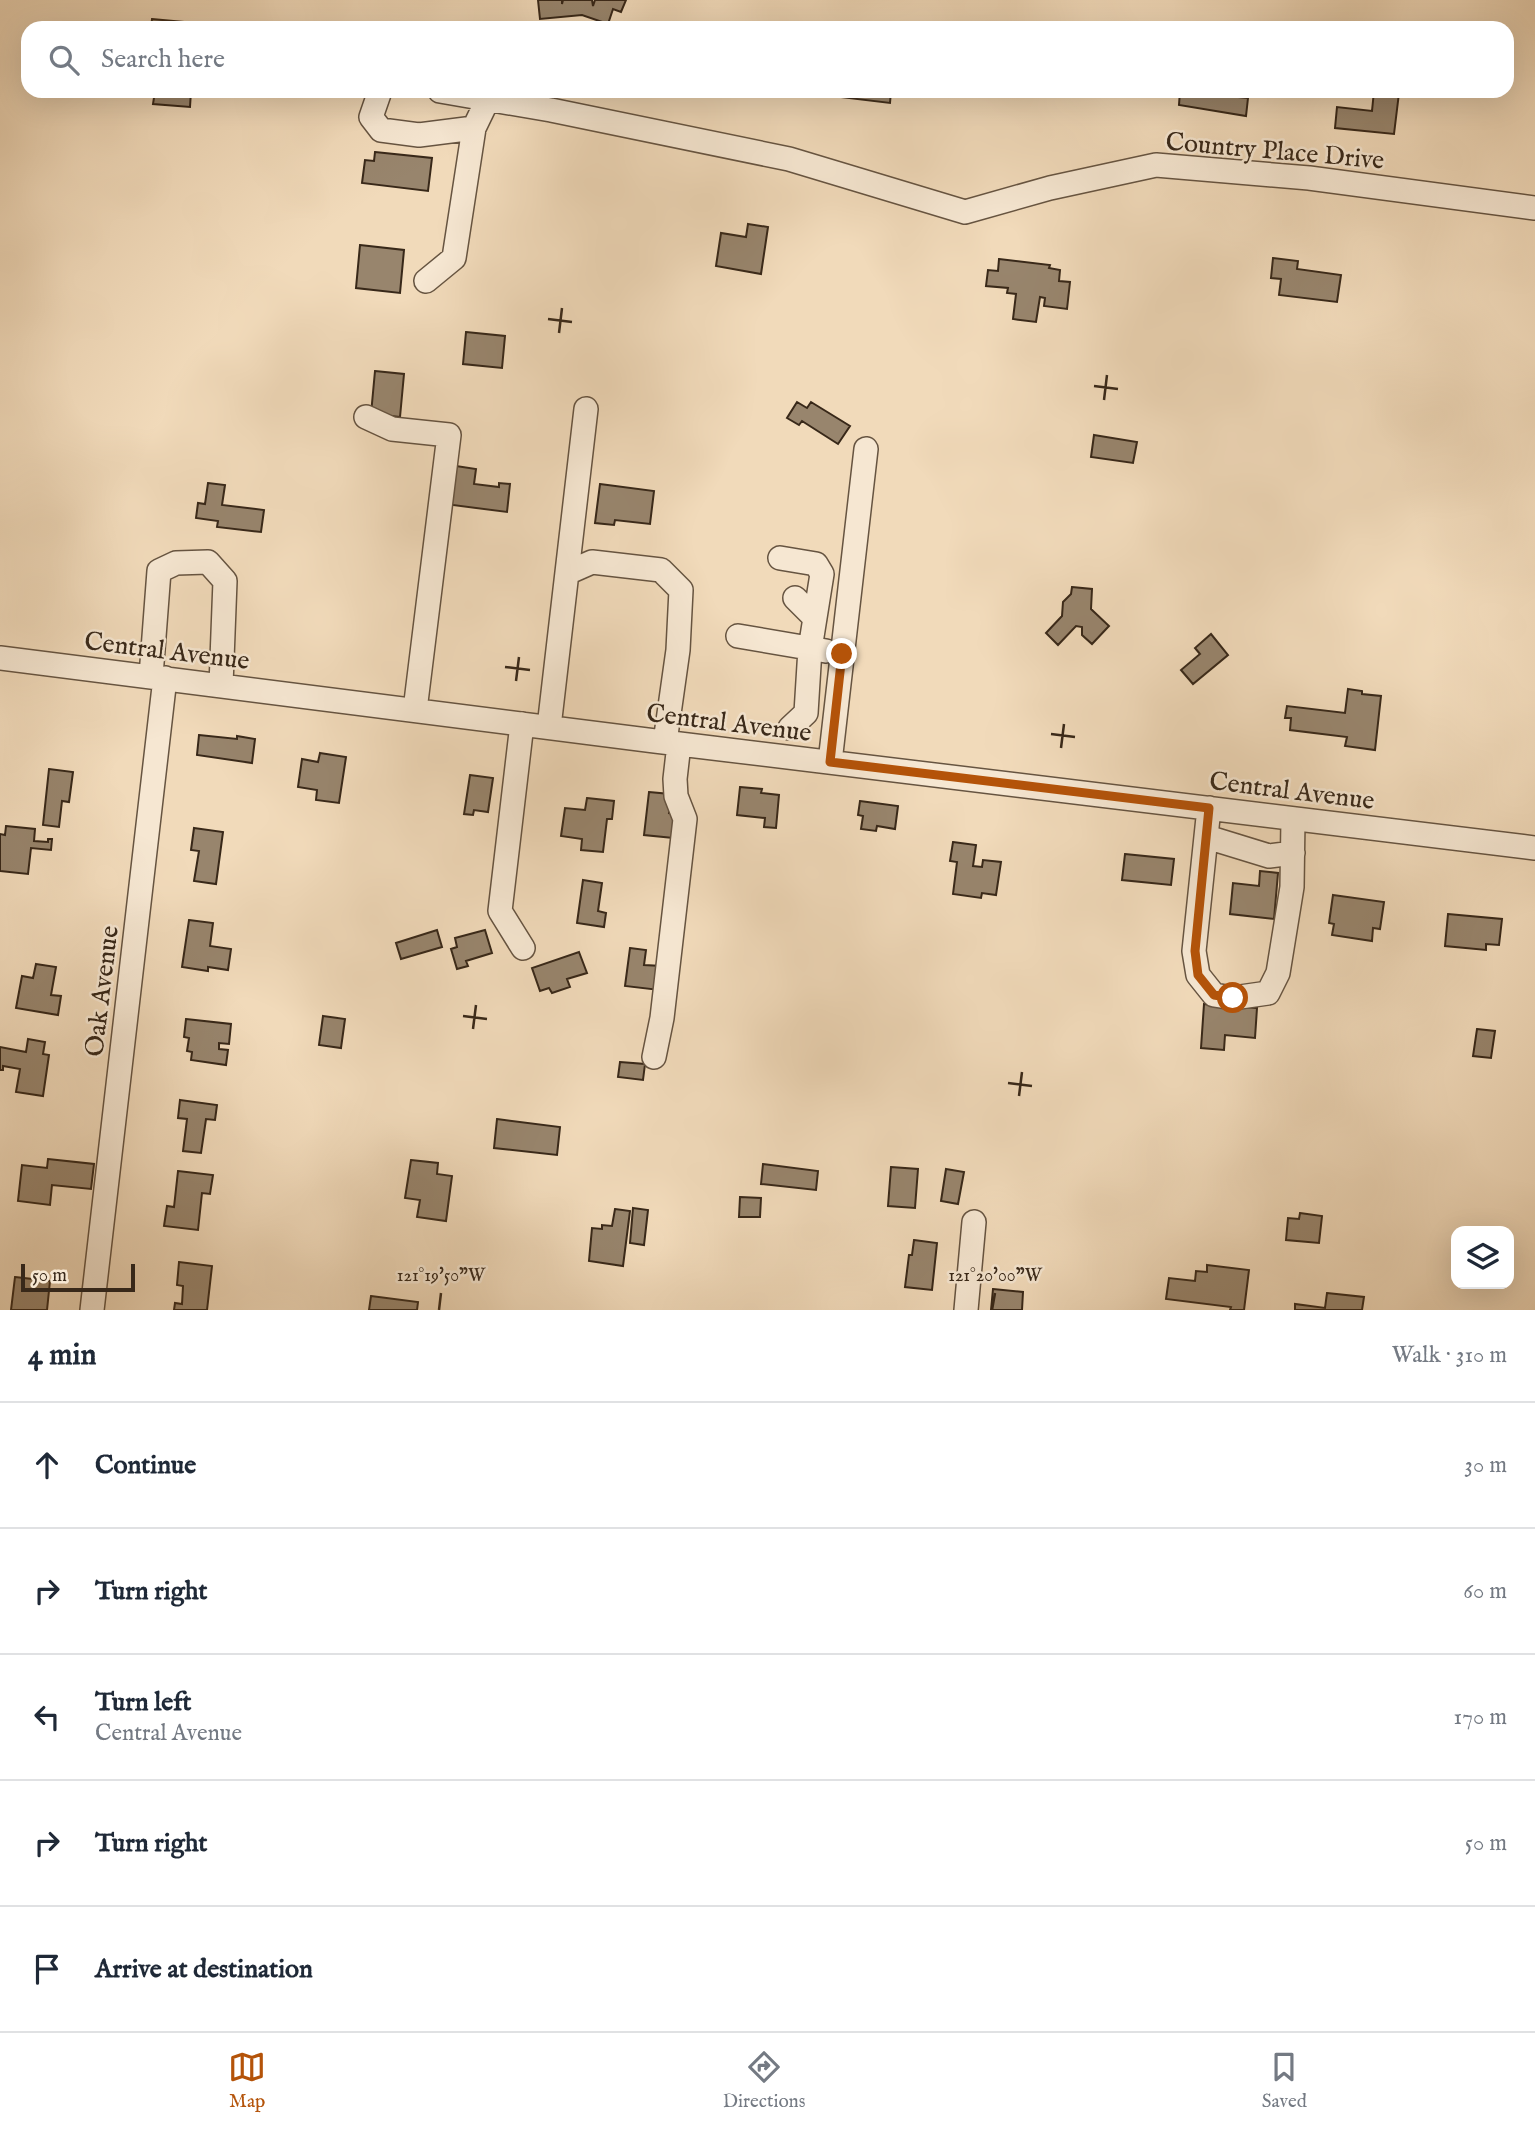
<!DOCTYPE html>
<meta charset="utf-8">
<style>
:root{--surface:#fff;--page:#f6f6f7;--text:#1f2937;--muted:#747a83;--line:#e0e1e3;--accent:#b45309}
body{margin:0;font-family:"IM FELL English",serif;background:var(--page);color:var(--text)}
.controls{position:absolute;right:21px;bottom:21px;display:grid;overflow:hidden;border-radius:14px;box-shadow:0 7px 28px #0002}
.controls button{width:63px;height:63px;display:grid;place-items:center;padding:0;border:0;border-bottom:2px solid var(--line);background:var(--surface);color:var(--text);font:35px sans-serif}
.scale{position:absolute;left:21px;bottom:18px;width:114px;box-sizing:border-box;padding-left:7px;border:4px solid #382819;border-top:0;font-size:19px;line-height:24px;white-space:nowrap;color:#382819;-webkit-text-stroke:5px #f6e7d2;paint-order:stroke}
.stop{position:absolute;width:21px;height:21px;margin:-16px;border:5px solid #b45309;border-radius:50%;background:#fff}
.stop.end{background:#b45309;border-color:#fff;box-shadow:0 2px 7px #0008}
.list{margin:0;padding:0;list-style:none}
h2{display:flex;justify-content:space-between;align-items:center;height:91px;margin:0;padding:0 28px;font-size:30px}
h2 small{font-size:23px;font-weight:400;color:var(--muted)}
.list li{display:grid;grid-template-columns:46px 1fr auto;gap:21px;align-items:center;box-sizing:border-box;height:126px;padding:0 28px;border-top:2px solid var(--line)}
.list b{display:block;font-size:26px;white-space:nowrap}
.list p{margin:0;font-size:23px;white-space:nowrap;color:var(--muted)}
.list em{font-size:23px;font-style:normal;color:var(--muted)}
.icon{flex:none;width:38px;height:38px;fill:none;stroke:currentColor;stroke-width:2;stroke-linecap:round;stroke-linejoin:round}
.map{position:relative;flex:none;width:1535px;height:1310px;overflow:hidden}
.search{position:absolute;background:var(--surface);box-shadow:0 7px 28px #0002;left:21px;right:21px;top:21px;height:77px;display:flex;align-items:center;gap:18px;box-sizing:border-box;padding:0 24px;border-radius:21px;color:var(--muted);font-size:26px}
.sheet{height:721px;background:var(--surface)}
nav{display:flex;justify-content:space-around;align-items:center;box-sizing:border-box;height:98px;border-top:2px solid var(--line);background:var(--surface);font-size:19px;color:var(--muted)}
nav a{display:grid;justify-items:center;gap:4px}
nav .on{color:var(--accent)}
.map>svg:first-child{display:block}
.building{fill:#98856d;stroke:#382819;stroke-width:2}
.lines{fill:none;stroke-linecap:round;stroke-linejoin:round}
.minor-casing{stroke:#665441;stroke-width:26}
.minor{stroke:#f6e7d2;stroke-width:23}
.route{stroke:#b45309;stroke-width:9}
.ticks{fill:none;stroke:#382819;stroke-width:2.5}
.labels{text-anchor:middle;stroke-width:5;stroke-linejoin:round;paint-order:stroke}
.street-label{font-size:26px;fill:#382819;stroke:#f6e7d2}
.ticks-label{font-size:18px;text-anchor:middle;fill:#382819;stroke:#f6e7d2;stroke-width:5;stroke-linejoin:round;paint-order:stroke}
</style>
<div class="map">
<svg width="1535" height="1310" viewBox="0 0 1535 1310">
<rect width="100%" height="100%" fill="#f1daba"/>
<filter id="stains"><feTurbulence type="fractalNoise" baseFrequency=".00286" numOctaves="4"/><feColorMatrix values="0 0 0 0 .2 0 0 0 0 .09 0 0 0 0 .02 0 0 0 .5 -.17"/></filter>
<radialGradient id="worn" r=".72"><stop offset=".6" stop-color="#630" stop-opacity="0"/><stop offset="1" stop-color="#630" stop-opacity=".3"/></radialGradient>
<!-- building -->
<path class="building" d="M538 0H562V4L563 0H592L593 6 595 0H626L621 12 613 9 608 24 582 15 540 19Z
M152 19 194 23 193 28H151Z
M155 91H191L190 107 153 104Z
M841 91H891L890 103 840 97Z
M1180 91H1229V96L1248 98 1246 116 1179 105Z
M1374 91 1399 93 1394 134 1335 128 1337 107 1372 111Z
M375 152 432 158 428 191 362 183 365 160 374 161Z
M748 224 768 227 761 274 716 266 721 233 746 237Z
M360 245 404 250 400 293 356 288Z
M1273 258 1298 261 1297 269 1341 275 1337 302 1279 295 1281 279 1271 278Z
M999 259 1050 265 1049 268 1060 270 1059 281 1070 282 1067 309 1044 306 1045 298 1040 297 1036 322 1013 319 1016 294 1007 293 1008 288 986 286 988 270 998 271Z
M466 332 505 336 502 368 463 364Z
M375 371 404 374 400 417 371 414Z
M797 402 807 408 811 402 850 426 838 444 802 421 799 425 787 418Z
M1094 435 1137 442 1133 463 1091 457Z
M456 466 476 469 474 484 499 487V483L510 484 507 512 445 504Z
M208 483 225 485 222 505 264 510 261 532 217 527 218 521 196 518 198 503 205 504Z
M600 484 654 491 650 524 615 520 614 525 595 523Z
M1072 587 1092 589 1091 609 1109 626 1092 644 1082 635V627L1076 626 1058 645 1046 633 1062 616 1063 602 1071 594Z
M1211 634 1228 655 1193 684 1181 670 1200 654 1195 648Z
M1348 689 1362 691V694L1381 696 1375 750 1345 746 1347 737 1290 730 1291 718H1285L1287 706 1345 713Z
M199 735 237 739V736L255 739 252 763 197 755Z
M320 753 346 757 339 803 316 800 317 790 298 787 302 759 318 762Z
M49 769 73 772 69 802 62 801 59 827 43 825Z
M470 775 493 778 488 812 474 810 473 815 464 814Z
M740 787 762 789 761 793 779 795 776 828 764 827 765 818 737 815Z
M649 792 670 794 669 813 695 816 693 840 644 835Z
M587 798 614 801 612 819H607L603 852 581 850 582 839 561 836 565 808 585 810Z
M860 801 898 806 895 829 877 826 876 831 861 829 863 816 858 815Z
M6 826 35 829 34 841 48 842V839H52L51 850 31 848 28 874 0 871V834L5 835Z
M194 828 223 832 216 884 194 881 199 851 191 850Z
M953 842 976 845 973 866 982 867 983 860 1001 862 996 895 982 893 981 898 953 894 957 862 950 861Z
M1125 854 1174 859 1171 885 1122 880Z
M1260 871 1278 873 1274 919 1230 914 1233 883 1259 886Z
M583 880 602 883 598 911 606 913 604 927 577 923Z
M1333 895 1384 902 1380 929 1373 928 1372 941 1332 935 1334 924 1329 923Z
M1448 914 1502 919 1499 945 1486 944V950L1445 946Z
M189 920 213 923 210 946 231 949 228 970 208 967V971L182 967Z
M437 930 442 947 401 959 396 943Z
M485 930 492 953 466 961 468 966 457 969 451 949 457 947 455 938Z
M630 948 646 950 644 965 662 966 659 990 625 986Z
M579 952 587 973 567 979 570 987 552 993 549 988 540 991 532 968Z
M36 964 56 967 51 995 61 996 58 1015 16 1008 22 976 33 978Z
M1204 1004 1257 1008 1255 1038 1225 1035 1224 1050 1201 1048Z
M323 1016 345 1019 341 1048 319 1045Z
M186 1019 231 1024 229 1044 219 1043V1049L228 1050 226 1065 191 1060 192 1052 187 1051 189 1038 184 1037Z
M1477 1029 1495 1031 1491 1058 1473 1056Z
M28 1039 45 1042 43 1054 49 1055 43 1096 16 1092 20 1069 3 1066V1070H0V1047L26 1052Z
M620 1062 645 1064 643 1080 618 1077Z
M180 1100 217 1105 215 1120 206 1119 201 1153 183 1151 187 1119 178 1118Z
M497 1119 560 1127 557 1155 494 1148Z
M48 1159 94 1164 91 1189 52 1185 50 1205 18 1201 22 1165 47 1168Z
M411 1160 438 1163 437 1174 452 1176 446 1221 417 1217 420 1200 405 1198Z
M763 1164 818 1171 816 1190 761 1184Z
M891 1167 918 1169 915 1208 888 1206Z
M946 1169 964 1172 958 1204 941 1201Z
M178 1171 213 1175 210 1194 202 1193 198 1230 164 1226 167 1206 174 1207Z
M740 1197 761 1198 760 1217H739Z
M633 1208 648 1210 644 1245 630 1243Z
M615 1209 630 1211 623 1266 589 1261 592 1228 602 1229V1225L612 1226Z
M1300 1213 1322 1216 1319 1243 1286 1240 1288 1218 1299 1219Z
M914 1240 937 1243 932 1290 905 1287 909 1255H912Z
M179 1262 212 1266 207 1310H174L175 1303 182 1304 183 1286 177 1285Z
M1207 1265 1249 1270 1244 1310H1230L1231 1307 1166 1299 1169 1278 1195 1281 1196 1271 1207 1272Z
M15 1277 50 1281 47 1310H11Z
M993 1289 1023 1292 1022 1310H991Z
M1327 1293 1364 1297 1362 1310H1295V1304L1325 1308Z
M371 1296 418 1302 417 1310H369Z"/>
<g class="lines">
<defs>
<path id="minor" d="M380 91 371 117 381 130 419 135 474 128 488 99
M440 91 551 110 789 159 965 212 1050 188 1156 165 1309 178 1535 208
M426 281 454 258 474 128
M366 417 392 429 449 435 415 710
M780 558 816 564 822 574 810 649 806 713 790 728
M567 573 592 562 661 570 681 590 678 650 665 742
M795 598 815 618
M738 636 826 651
M0 658 655 741 1535 848
M151 676 159 571 176 563 208 562 225 581 221 685
M522 724 500 911 523 948
M549 727 586 409
M830 762 866 449
M1209 808 1194 951 1198 975 1214 995 1233 998 1268 993 1278 973 1292 887 1293 819
M1207 837 1269 856 1293 853
M654 1057 662 1018 685 819 676 796 675 779 679 744
M92 1310 165 678
M966 1310 974 1222"/>
</defs>
<!-- minor casing -->
<use href="#minor" class="minor-casing"/>
<!-- minor -->
<use href="#minor" class="minor"/>
</g>
<g class="lines">
<!-- route -->
<path class="route" d="M842 654 830 762 1209 808 1195 951 1198 975 1214 995 1233 998"/>
</g>
<!-- ticks -->
<path class="ticks" d="M548 319 572 322M559 333 562 308M1094 386 1118 389M1104 400 1107 375M505 667 530 670M516 681 519 657M1051 734 1075 737M1061 748 1064 724M463 1016 487 1019M473 1029 476 1005M1008 1083 1032 1086M1019 1096 1022 1072M439 1310 441 1293M992 1310 995 1293"/>
<g class="labels">
<!-- street labels -->
<g class="street-label">
<text transform="translate(1275 150) rotate(5)" y="9">Country Place Drive</text>
<text transform="translate(167 650) rotate(7)" y="9">Central Avenue</text>
<text transform="translate(729 722) rotate(7)" y="9">Central Avenue</text>
<text transform="translate(1292 790) rotate(7)" y="9">Central Avenue</text>
<text transform="translate(101 991) rotate(-83)" y="9">Oak Avenue</text>
</g>
</g>
<g class="ticks-label">
<text x="441" y="1281">121°19'50"W</text>
<text x="995" y="1281">121°20'00"W</text>
</g>
<rect width="100%" height="100%" filter="url(#stains)"/>
<rect width="100%" height="100%" fill="url(#worn)"/>
</svg>
<div class="controls">
<button><svg class="icon" aria-label="layers" viewBox="0 0 24 24"><path d="M12 4l9 5-9 5-9-5zM3 14l9 5 9-5"/></svg></button>
</div>
<div class="scale">50 m</div>
<div class="stop" style="left:1233px;top:998px"></div>
<div class="stop end" style="left:842px;top:654px"></div>
<div class="search"><svg class="icon" aria-label="search" viewBox="0 0 24 24"><circle cx="10" cy="10" r="6"/><path d="M15 15l6 6"/></svg>Search here</div>
</div>
<section class="sheet">
<h2>4 min<small>Walk · 310 m</small></h2>
<ul class="list">
<li><svg class="icon" aria-label="ahead" viewBox="0 0 24 24"><path d="M12 20V5M6 11l6-6 6 6"/></svg><div><b>Continue</b></div><em>30 m</em></li>
<li><svg class="icon" aria-label="right" viewBox="0 0 24 24"><path d="M7 20v-9h11M14 6l5 5-5 5"/></svg><div><b>Turn right</b></div><em>60 m</em></li>
<li><svg class="icon" aria-label="left" viewBox="0 0 24 24"><path d="M17 20v-9H6M10 6l-5 5 5 5"/></svg><div><b>Turn left</b><p>Central Avenue</p></div><em>170 m</em></li>
<li><svg class="icon" aria-label="right" viewBox="0 0 24 24"><path d="M7 20v-9h11M14 6l5 5-5 5"/></svg><div><b>Turn right</b></div><em>50 m</em></li>
<li><svg class="icon" aria-label="arrive" viewBox="0 0 24 24"><path d="M6 21V4h12l-3 4 3 4H6"/></svg><div><b>Arrive at destination</b></div></li>
</ul>
</section>
<nav>
<a class="on"><svg class="icon" aria-label="map" viewBox="0 0 24 24"><path d="M3 6l6-2 6 2 6-2v14l-6 2-6-2-6 2zM9 4v14M15 6v14"/></svg>Map</a>
<a><svg class="icon" aria-label="directions" viewBox="0 0 24 24"><path d="M12 3l9 9-9 9-9-9zM9 14v-3h6M13 9l2 2-2 2"/></svg>Directions</a>
<a><svg class="icon" aria-label="saved" viewBox="0 0 24 24"><path d="M7 4h10v16l-5-4-5 4z"/></svg>Saved</a>
</nav>
